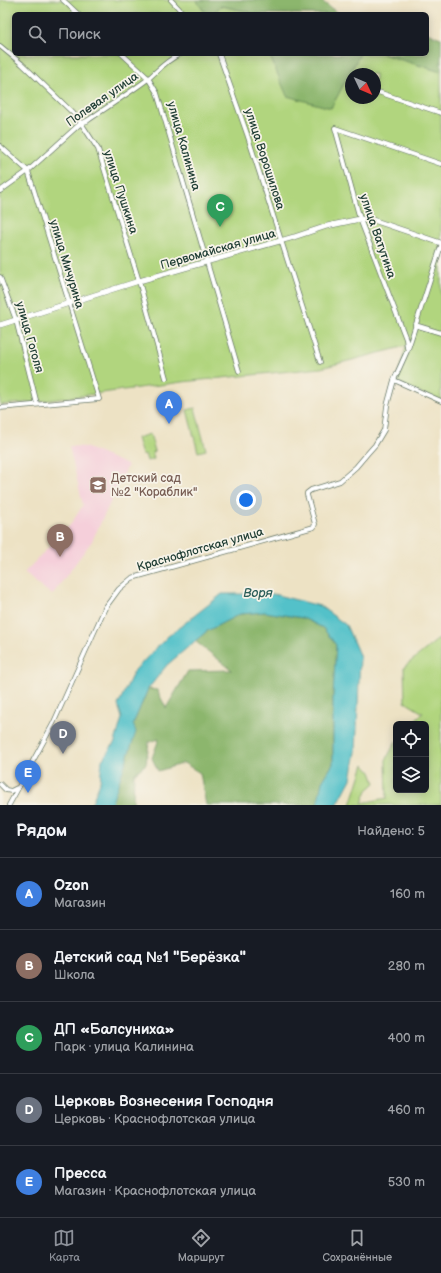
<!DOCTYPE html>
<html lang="ru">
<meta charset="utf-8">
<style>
:root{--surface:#171b24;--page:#20242c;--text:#f1f3f6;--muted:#9ea1a6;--line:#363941;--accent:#8c9099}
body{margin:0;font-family:"Balsamiq Sans",sans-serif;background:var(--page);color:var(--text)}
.controls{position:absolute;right:12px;bottom:12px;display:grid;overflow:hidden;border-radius:6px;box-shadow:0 2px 10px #0003}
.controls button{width:36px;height:36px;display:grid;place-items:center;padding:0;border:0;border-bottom:1px solid var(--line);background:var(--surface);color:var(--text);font:20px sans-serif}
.compass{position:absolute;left:345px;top:68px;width:36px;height:36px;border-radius:50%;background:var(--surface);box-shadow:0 2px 10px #0003;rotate:134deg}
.you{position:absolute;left:246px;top:500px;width:14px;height:14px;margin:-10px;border:3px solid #fff;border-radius:50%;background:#1a73e8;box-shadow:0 0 0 6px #1a73e833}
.badge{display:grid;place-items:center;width:26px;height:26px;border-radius:50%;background:var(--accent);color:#fff;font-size:13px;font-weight:700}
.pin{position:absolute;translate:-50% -33px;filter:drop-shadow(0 1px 2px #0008)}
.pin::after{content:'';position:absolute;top:21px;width:14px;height:12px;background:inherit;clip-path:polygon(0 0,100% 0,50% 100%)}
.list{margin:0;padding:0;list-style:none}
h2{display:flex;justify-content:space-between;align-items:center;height:52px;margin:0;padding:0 16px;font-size:17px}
h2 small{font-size:13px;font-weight:400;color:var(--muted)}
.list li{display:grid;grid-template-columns:26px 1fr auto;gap:12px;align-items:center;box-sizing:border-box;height:72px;padding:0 16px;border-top:1px solid var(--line)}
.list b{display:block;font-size:15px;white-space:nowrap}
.list p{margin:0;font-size:13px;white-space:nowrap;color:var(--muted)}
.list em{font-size:13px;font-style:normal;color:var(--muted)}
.icon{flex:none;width:22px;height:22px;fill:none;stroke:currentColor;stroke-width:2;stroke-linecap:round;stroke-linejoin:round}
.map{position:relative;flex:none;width:441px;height:805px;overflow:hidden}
.search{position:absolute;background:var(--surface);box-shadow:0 2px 10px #0003;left:12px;right:12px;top:12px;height:44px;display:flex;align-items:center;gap:10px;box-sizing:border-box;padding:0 14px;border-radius:6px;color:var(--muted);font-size:15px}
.sheet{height:412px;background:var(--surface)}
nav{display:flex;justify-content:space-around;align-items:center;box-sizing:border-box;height:56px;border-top:1px solid var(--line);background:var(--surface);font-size:11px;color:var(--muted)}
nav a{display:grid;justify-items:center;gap:2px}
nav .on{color:var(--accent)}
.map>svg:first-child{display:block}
.built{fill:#f5cfda}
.green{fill:#b1d57e;stroke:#688959;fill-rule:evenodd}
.forest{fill:#8cb66d;stroke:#567a50}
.water{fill:#53c1c9;stroke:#397f7e}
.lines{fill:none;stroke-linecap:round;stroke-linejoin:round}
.minor-casing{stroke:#677766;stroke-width:5.5}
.tertiary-casing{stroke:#677766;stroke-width:6}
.minor{stroke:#fff;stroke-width:4}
.tertiary{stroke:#fff;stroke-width:5}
.labels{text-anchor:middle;stroke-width:3.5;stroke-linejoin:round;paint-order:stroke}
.street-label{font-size:12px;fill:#1f3d34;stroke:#f7f3e8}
.education-label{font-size:12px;fill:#785e54;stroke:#f7f3e8;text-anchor:start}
.water-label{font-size:13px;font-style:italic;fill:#2c5e59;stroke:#f7f3e8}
</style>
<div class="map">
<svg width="441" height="805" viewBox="0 0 441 805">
<rect width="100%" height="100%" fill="#f7f3e8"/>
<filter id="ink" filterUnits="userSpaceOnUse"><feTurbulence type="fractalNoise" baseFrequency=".025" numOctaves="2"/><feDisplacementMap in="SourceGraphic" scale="8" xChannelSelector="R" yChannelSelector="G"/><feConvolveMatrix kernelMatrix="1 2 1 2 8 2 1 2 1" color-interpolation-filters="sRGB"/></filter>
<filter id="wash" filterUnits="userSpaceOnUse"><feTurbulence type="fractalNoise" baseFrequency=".012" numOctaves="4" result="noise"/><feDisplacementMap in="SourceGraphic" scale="16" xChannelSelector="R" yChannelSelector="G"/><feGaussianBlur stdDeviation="0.9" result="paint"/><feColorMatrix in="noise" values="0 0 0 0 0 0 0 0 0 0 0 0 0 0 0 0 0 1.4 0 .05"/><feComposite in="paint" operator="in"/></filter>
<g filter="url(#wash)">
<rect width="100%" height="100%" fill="#ede2c4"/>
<!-- built -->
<path class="built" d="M69 446 85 447 128 465 92 541 52 595 24 573 71 524 83 505Z"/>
<!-- green -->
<path class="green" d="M0 0H196L206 14H14V54H269L288 96 331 108 360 54H383L441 72V402L396 382 406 346 321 368 182 382 36 402 0 405ZM351 74H375V98H351Z
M221 6 250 12 251 14H213Z
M195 408 206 450 198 452 187 410Z
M150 434 155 451 152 452 154 459 147 461 145 454 142 455 137 438Z
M441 637V805H351L364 764 371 772 375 783 367 790 362 803 387 798 386 760 396 741V790H426V724H410L423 713 405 702 404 667Z"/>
<!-- forest -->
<path class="forest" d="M196 0H320L339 14H251L250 12 221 6 213 14H206Z
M427 33 441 38V72L383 54H427Z
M269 54H360L331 108 287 96Z
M265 612 303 618 323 628 336 645 333 696V764L322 782 318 804 317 805H252V804L249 805H206L200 773 184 763 158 771 152 758 159 739 149 742 146 764 134 774 133 805H111L133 724 148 689 157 690 166 708 188 671 232 670 195 641 207 631 240 614Z"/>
<!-- water -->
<path class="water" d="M222 594H273L320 606 346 625 360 657 356 752 351 779 337 805H317L322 782 333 764V696L336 645 323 628 303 618 265 612 240 614 207 631 167 665 148 689 133 724 136 732 111 805H91L100 782 102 760 115 742 122 718 118 705 134 671 167 637Z"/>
</g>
<g filter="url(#ink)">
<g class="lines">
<defs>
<path id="minor" d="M63 0 78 14
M171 0 184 14
M0 46 22 64 73 113 81 123 98 149 139 281 166 378
M122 54 148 78 157 93 239 371
M219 54 247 134 320 362
M375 91 441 113
M335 128 360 219 406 339 407 348
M335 128 441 164
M0 146 28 171 99 399 0 408
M0 191 28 171 81 123 87 121C107 107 128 94 148 79 158 70 167 60 180 54
M0 277 16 320 37 404
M415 325 441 333
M394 380 441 401
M0 784 6 790 11 791 17 788
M9 805 53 724 105 608 119 589 132 578 314 527 315 524 307 495V493L311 490 340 481 356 467 367 454 375 445 384 430 387 406 394 380 408 349 441 246"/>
<path id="tertiary" d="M0 325 139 281 294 237 327 226 360 219 373 220 441 243"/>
</defs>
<!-- minor casing -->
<use href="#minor" class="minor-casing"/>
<!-- tertiary casing -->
<use href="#tertiary" class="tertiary-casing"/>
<!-- minor -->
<use href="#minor" class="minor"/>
<!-- tertiary -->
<use href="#tertiary" class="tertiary"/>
</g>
</g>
<!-- icons -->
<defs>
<symbol id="school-square" viewBox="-11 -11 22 22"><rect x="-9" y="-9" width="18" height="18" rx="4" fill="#8d6e63" stroke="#f7f3e8"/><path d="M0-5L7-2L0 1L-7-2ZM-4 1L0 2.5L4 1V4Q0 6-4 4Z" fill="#fff"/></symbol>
</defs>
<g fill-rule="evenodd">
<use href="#school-square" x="88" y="475" width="20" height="20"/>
</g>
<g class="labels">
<!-- street labels -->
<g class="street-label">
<text transform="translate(102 99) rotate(-35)" y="4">Полевая улица</text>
<text transform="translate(184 146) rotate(74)" y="4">улица Калинина</text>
<text transform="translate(265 159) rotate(72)" y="4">улица Ворошилова</text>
<text transform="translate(121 192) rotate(72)" y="4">улица Пушкина</text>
<text transform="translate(378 236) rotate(71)" y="4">улица Ватутина</text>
<text transform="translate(218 249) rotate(-16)" y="4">Первомайская улица</text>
<text transform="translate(67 264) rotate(73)" y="4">улица Мичурина</text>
<text transform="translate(30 337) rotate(74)" y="4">улица Гоголя</text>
<text transform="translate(200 549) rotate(-16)" y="4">Краснофлотская улица</text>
</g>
<!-- education labels -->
<g class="education-label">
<text x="111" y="482">Детский сад<tspan x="111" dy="14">№2 "Кораблик"</tspan></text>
</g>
<!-- water labels -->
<g class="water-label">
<text x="258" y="597">Воря</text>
</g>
</g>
</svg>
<div class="controls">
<button><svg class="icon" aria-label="locate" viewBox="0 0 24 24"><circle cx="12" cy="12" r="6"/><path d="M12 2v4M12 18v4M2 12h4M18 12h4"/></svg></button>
<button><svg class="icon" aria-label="layers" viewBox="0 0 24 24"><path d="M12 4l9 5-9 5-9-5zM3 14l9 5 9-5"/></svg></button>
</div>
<svg class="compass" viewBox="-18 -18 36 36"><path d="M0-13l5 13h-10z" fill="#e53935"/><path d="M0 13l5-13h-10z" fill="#9ea1a6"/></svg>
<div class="you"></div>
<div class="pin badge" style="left:169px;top:424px;background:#3f7fe0">A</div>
<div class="pin badge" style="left:60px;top:557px;background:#8d6e63">B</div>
<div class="pin badge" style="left:220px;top:227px;background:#2e9e5b">C</div>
<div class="pin badge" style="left:63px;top:754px;background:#6b7280">D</div>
<div class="pin badge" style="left:28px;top:793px;background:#3f7fe0">E</div>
<div class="search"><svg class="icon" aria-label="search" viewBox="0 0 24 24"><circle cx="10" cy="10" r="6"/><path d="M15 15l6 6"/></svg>Поиск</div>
</div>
<section class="sheet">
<h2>Рядом<small>Найдено: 5</small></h2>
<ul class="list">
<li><span class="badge" style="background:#3f7fe0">A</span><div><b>Ozon</b><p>Магазин</p></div><em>160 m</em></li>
<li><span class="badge" style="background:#8d6e63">B</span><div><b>Детский сад №1 &quot;Берёзка&quot;</b><p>Школа</p></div><em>280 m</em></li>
<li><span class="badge" style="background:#2e9e5b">C</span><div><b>ДП «Балсуниха»</b><p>Парк · улица Калинина</p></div><em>400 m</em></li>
<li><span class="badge" style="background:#6b7280">D</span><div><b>Церковь Вознесения Господня</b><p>Церковь · Краснофлотская улица</p></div><em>460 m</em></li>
<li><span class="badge" style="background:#3f7fe0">E</span><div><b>Пресса</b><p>Магазин · Краснофлотская улица</p></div><em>530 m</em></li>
</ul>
</section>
<nav>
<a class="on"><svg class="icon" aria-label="map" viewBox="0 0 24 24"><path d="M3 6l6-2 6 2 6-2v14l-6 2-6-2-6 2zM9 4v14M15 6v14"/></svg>Карта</a>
<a><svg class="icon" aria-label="directions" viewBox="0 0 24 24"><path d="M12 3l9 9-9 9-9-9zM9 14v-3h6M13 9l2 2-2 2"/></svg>Маршрут</a>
<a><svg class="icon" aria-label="saved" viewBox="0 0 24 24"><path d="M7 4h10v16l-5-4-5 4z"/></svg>Сохранённые</a>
</nav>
